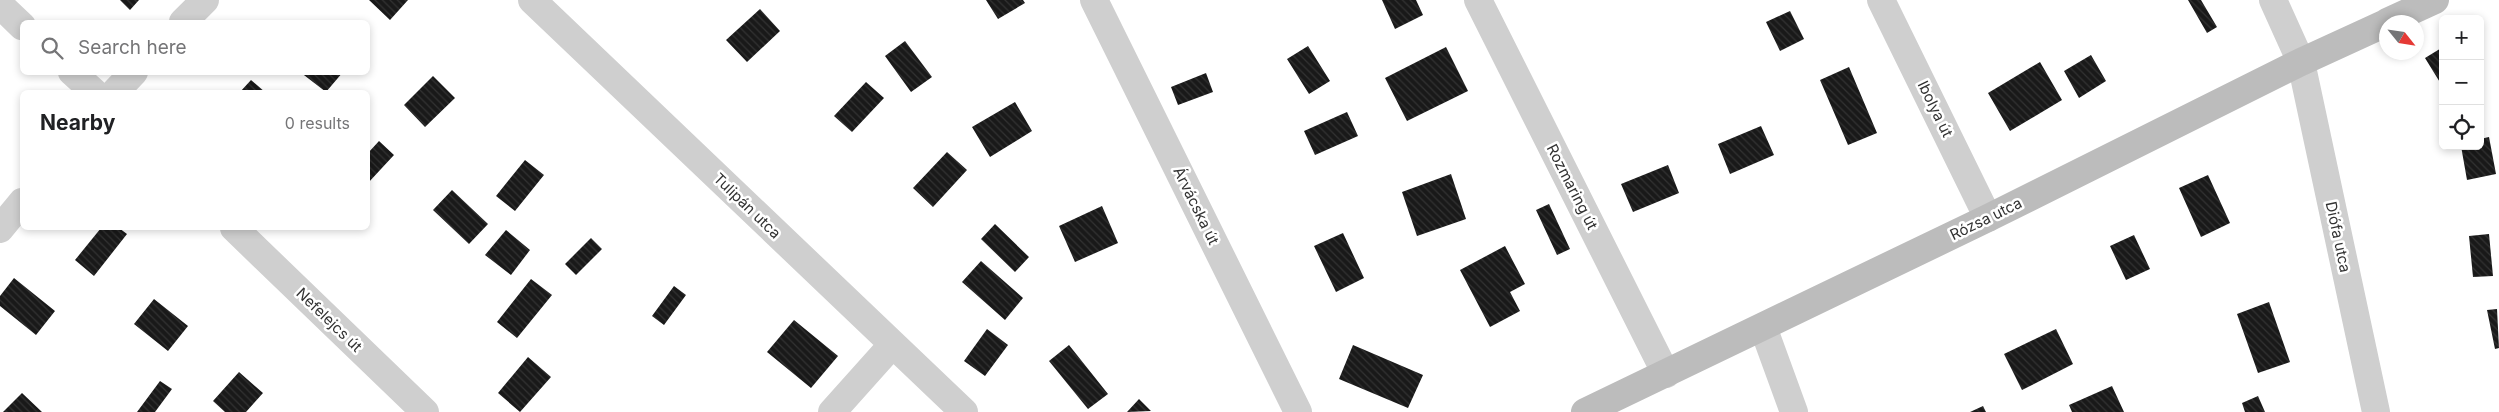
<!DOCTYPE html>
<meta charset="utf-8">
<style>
:root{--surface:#fff;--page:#f2f2f2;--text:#202124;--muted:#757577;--line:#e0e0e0}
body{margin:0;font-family:Inter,sans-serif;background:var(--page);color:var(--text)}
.controls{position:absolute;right:15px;top:15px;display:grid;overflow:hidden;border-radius:8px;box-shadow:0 2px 8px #0003}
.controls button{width:45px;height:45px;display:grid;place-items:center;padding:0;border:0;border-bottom:1px solid var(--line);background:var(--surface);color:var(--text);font:25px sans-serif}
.compass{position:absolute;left:2379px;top:15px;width:45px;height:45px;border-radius:50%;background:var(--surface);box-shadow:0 2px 8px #0003;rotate:120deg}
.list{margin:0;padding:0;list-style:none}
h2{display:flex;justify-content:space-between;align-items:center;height:65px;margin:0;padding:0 20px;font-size:21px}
h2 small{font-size:16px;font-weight:400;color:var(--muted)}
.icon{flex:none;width:28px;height:28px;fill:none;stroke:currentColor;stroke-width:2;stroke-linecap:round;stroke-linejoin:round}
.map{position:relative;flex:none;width:2499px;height:412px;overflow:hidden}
.search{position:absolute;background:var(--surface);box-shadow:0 2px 8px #0003;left:20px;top:20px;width:350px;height:55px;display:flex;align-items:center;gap:12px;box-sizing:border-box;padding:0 18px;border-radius:8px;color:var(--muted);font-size:19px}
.panel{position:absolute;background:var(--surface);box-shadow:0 2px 8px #0003;left:20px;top:90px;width:350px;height:140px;border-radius:8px}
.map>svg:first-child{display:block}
.building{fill:url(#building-back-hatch)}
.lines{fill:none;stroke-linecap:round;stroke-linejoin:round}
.street{stroke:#cfcfcf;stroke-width:28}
.secondary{stroke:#bcbcbc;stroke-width:28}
.labels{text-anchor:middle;stroke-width:5;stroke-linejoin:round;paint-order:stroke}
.street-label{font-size:15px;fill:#323232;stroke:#fff}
</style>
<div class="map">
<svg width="2499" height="412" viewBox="0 0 2499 412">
<defs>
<pattern id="building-back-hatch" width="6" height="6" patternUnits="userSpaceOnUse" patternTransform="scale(1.25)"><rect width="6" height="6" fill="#191919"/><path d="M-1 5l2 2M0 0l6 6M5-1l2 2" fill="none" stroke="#323232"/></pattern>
</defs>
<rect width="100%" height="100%" fill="#fff"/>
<!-- building -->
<path class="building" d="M120 0H139L130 10Z
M369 0H408L390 20Z
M986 0H1023L1025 3 998 19Z
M1382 0H1416L1423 15 1395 29Z
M2188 0H2201L2217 27 2207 33Z
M760 9 780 31 747 62 726 40Z
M1790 11 1804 39 1780 51 1766 22Z
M905 41 932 77 911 92 885 56Z
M1308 46 1330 81 1309 94 1287 59Z
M1446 47 1468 91 1407 121 1385 78Z
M2443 47V83L2441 84 2425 58Z
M2091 55 2106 81 2079 98 2064 71Z
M2040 62 2062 100 2010 131 1988 93Z
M1849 67 1877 133 1848 145 1820 80Z
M300 72H343L326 92Z
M1206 73 1213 92 1178 105 1171 87Z
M433 76 455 98 425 127 404 105Z
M251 80 265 92H240Z
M866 82 884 98 852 132 834 116Z
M1015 102 1032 131 990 157 972 127Z
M1347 112 1358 136 1315 155 1304 131Z
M1761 126 1774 155 1730 174 1718 144Z
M2489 137 2496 174 2467 180 2461 146H2480V139Z
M379 141 394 155 368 183V153Z
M947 152 967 170 933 207 913 188Z
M525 160 544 175 515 211 496 196Z
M1668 165 1679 193 1633 212 1621 184Z
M1451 174 1466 219 1417 236 1402 192Z
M2208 175 2230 223 2201 237 2179 188Z
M452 190 488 224 469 244 433 210Z
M1549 204 1570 249 1557 255 1536 210Z
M1102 206 1118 243 1075 262 1059 226Z
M995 224 1029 257 1015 272 981 239Z
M101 228H119L127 234 94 276 75 260Z
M506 230 530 250 511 275 485 255Z
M1343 233 1364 278 1336 292 1314 246Z
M2489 234 2493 276 2473 277 2469 236Z
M2134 235 2150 269 2126 280 2110 246Z
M591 238 602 249 576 275 565 264Z
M1505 246 1525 284 1510 292 1520 311 1490 327 1460 270Z
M981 261 1023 298 1005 320 962 282Z
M14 278 55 311 36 335 0 306V296Z
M531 279 552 295 517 338 497 322Z
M674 286 686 295 664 325 652 316Z
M154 299 188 326 168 351 134 324Z
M2269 302 2290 362 2258 373 2237 314Z
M2497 309 2499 348 2495 349 2487 310Z
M794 320 838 356 811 388 767 352Z
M987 329 1008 345 985 376 964 361Z
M2056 329 2073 364 2022 390 2004 354Z
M1069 345 1108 394 1088 409 1049 361Z
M1353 345 1423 375 1408 408 1339 379Z
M528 357 551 377 520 412 498 393Z
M239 372 263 393 246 412H225L213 401Z
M160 381 172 389 155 412H137Z
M2112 386 2124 412H2072L2069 405Z
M22 393 42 412H3Z
M2258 396 2265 412H2245L2242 403Z
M1139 399 1151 411 1127 412Z
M1983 406 1986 412H1970Z"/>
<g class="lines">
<!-- street -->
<path class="street" d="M532 0 964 412
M1094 0 1298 412
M1478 0 1666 374
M1881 0 1988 218
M2273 0 2301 62 2376 412
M0 5 22 26
M183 22 205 0
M72 72 94 92
M115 92 134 72
M234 228 425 412
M0 229 22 202
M1763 327 1794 412
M832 412 892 345"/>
<!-- secondary -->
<path class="secondary" d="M2387 22 2435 0
M1585 412 1988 218 2301 62 2386 23"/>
</g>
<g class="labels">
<!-- street labels -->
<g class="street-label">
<text transform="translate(1935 109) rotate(64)" y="5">Ibolya út</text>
<text transform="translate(1572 187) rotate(63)" y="5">Rozmaring út</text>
<text transform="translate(747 206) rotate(44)" y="5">Tulipán utca</text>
<text transform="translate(1196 206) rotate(64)" y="5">Árvácska út</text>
<text transform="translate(1986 219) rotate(-26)" y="5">Rózsa utca</text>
<text transform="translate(2338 237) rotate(78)" y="5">Diófa utca</text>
<text transform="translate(329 320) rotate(44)" y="5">Nefelejcs út</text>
</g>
</g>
</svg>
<div class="controls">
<button>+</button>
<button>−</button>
<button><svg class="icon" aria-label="locate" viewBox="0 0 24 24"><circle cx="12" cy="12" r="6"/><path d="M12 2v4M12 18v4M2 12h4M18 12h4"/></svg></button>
</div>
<svg class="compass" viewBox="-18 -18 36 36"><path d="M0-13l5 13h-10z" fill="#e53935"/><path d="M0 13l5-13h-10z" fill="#757577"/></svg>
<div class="search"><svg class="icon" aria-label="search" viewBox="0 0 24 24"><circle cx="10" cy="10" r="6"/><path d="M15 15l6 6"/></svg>Search here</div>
<section class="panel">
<h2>Nearby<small>0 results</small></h2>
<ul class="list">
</ul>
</section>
</div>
